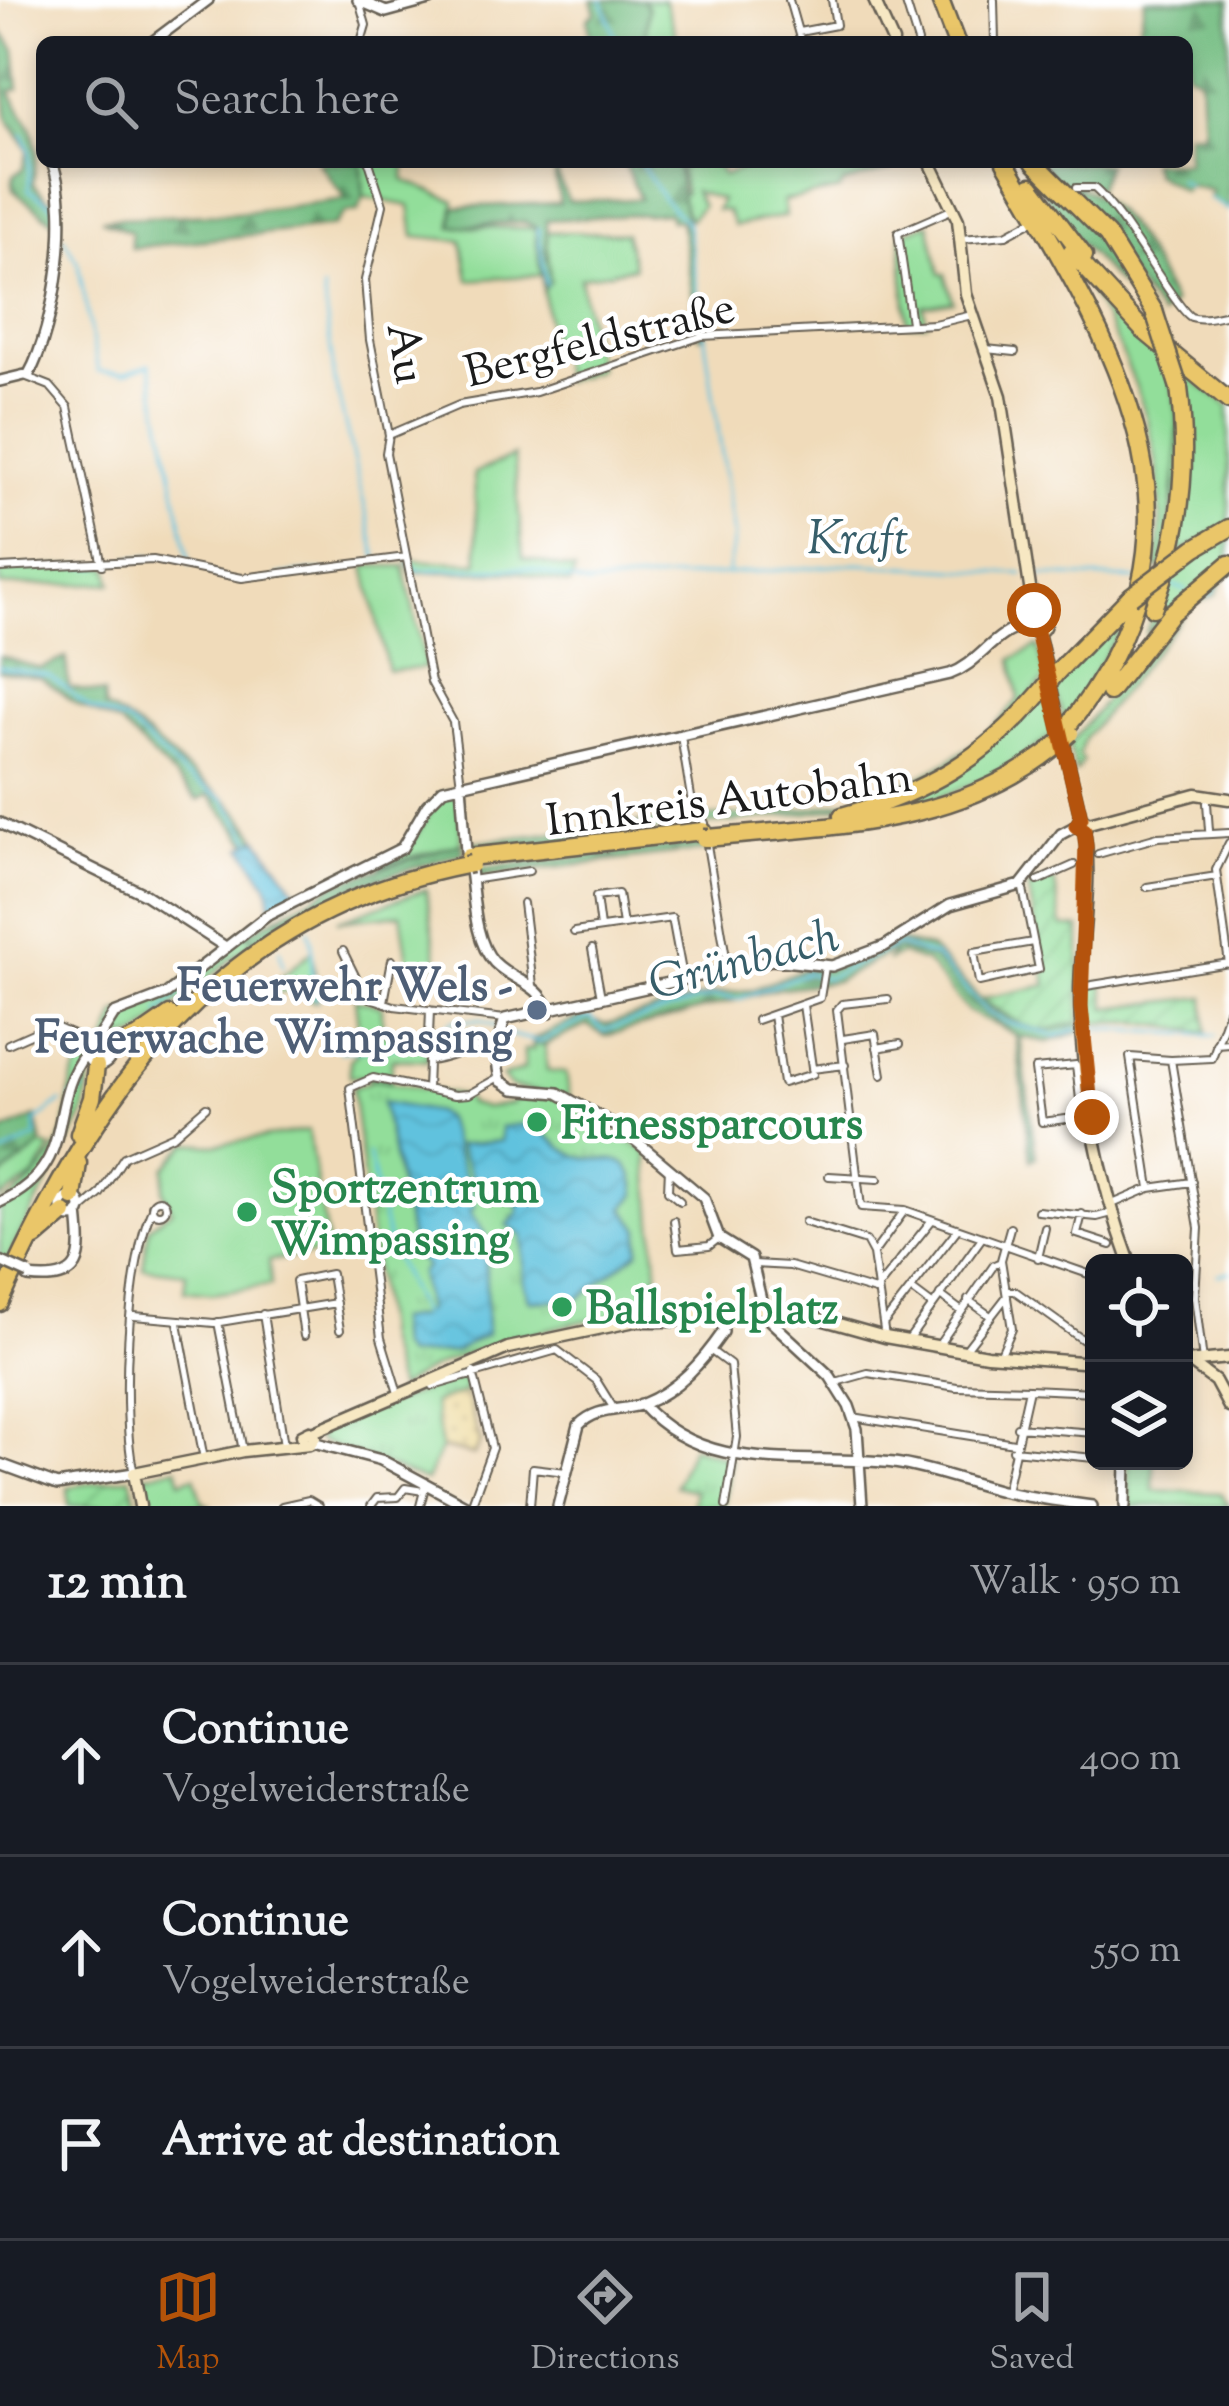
<!DOCTYPE html>
<meta charset="utf-8">
<style>
:root{--surface:#171b24;--page:#20242c;--text:#f1f3f6;--muted:#9ea1a6;--line:#363941;--accent:#b45309}
body{margin:0;font-family:"Sorts Mill Goudy",serif;background:var(--page);color:var(--text)}
.controls{position:absolute;right:36px;bottom:36px;display:grid;overflow:hidden;border-radius:18px;box-shadow:0 6px 18px #0003}
.controls button{width:108px;height:108px;display:grid;place-items:center;padding:0;border:0;border-bottom:3px solid var(--line);background:var(--surface);color:var(--text);font:60px sans-serif}
.stop{position:absolute;width:36px;height:36px;margin:-27px;border:9px solid #b45309;border-radius:50%;background:#fff}
.stop.end{background:#b45309;border-color:#fff;box-shadow:0 3px 12px #0008}
.list{margin:0;padding:0;list-style:none}
h2{display:flex;justify-content:space-between;align-items:center;height:156px;margin:0;padding:0 48px;font-size:51px}
h2 small{font-size:39px;font-weight:400;color:var(--muted)}
.list li{display:grid;grid-template-columns:78px 1fr auto;gap:36px;align-items:center;box-sizing:border-box;height:192px;padding:0 48px;border-top:3px solid var(--line)}
.list b{display:block;font-size:45px;white-space:nowrap}
.list p{margin:0;font-size:39px;white-space:nowrap;color:var(--muted)}
.list em{font-size:39px;font-style:normal;color:var(--muted)}
.icon{flex:none;width:66px;height:66px;fill:none;stroke:currentColor;stroke-width:2;stroke-linecap:round;stroke-linejoin:round}
.map{position:relative;flex:none;width:1229px;height:1506px;overflow:hidden}
.search{position:absolute;background:var(--surface);box-shadow:0 6px 18px #0003;left:36px;right:36px;top:36px;height:132px;display:flex;align-items:center;gap:30px;box-sizing:border-box;padding:0 42px;border-radius:18px;color:var(--muted);font-size:45px}
.sheet{height:732px;background:var(--surface)}
nav{display:flex;justify-content:space-around;align-items:center;box-sizing:border-box;height:168px;border-top:3px solid var(--line);background:var(--surface);font-size:33px;color:var(--muted)}
nav a{display:grid;justify-items:center;gap:6px}
nav .on{color:var(--accent)}
.map>svg:first-child{display:block}
.grass{fill:#92de9a;stroke:#577d5b;stroke-width:3}
.forest{fill:url(#forest-firs);stroke:#486c4f;stroke-width:3}
.wetland{fill:url(#wetland-marsh);stroke:#577d5b;stroke-width:3}
.sand{fill:url(#sand-dots);stroke:#857b5d;stroke-width:3}
.park{fill:url(#park-tufts);stroke:#577d5b;stroke-width:3}
.garden{fill:url(#garden-furrows);stroke:#577d5b;stroke-width:3}
.water{fill:url(#water-waves);stroke:#3e6f7d;stroke-width:3}
.lines{fill:none;stroke-linecap:round;stroke-linejoin:round}
.stream{stroke:#60c2de;stroke-width:3}
.minor-casing{stroke:#665f53;stroke-width:10}
.tertiary-casing{stroke:#665f53;stroke-width:14}
.secondary-casing{stroke:#665f53;stroke-width:15}
.motorway-casing{stroke:#665f53;stroke-width:21}
.minor{stroke:#fff;stroke-width:6}
.tertiary{stroke:#fff;stroke-width:9}
.secondary{stroke:#f7e8c3;stroke-width:10}
.motorway{stroke:#eac669;stroke-width:16}
.tertiary-bridge-casing{stroke:#665f53;stroke-width:14;stroke-linecap:butt}
.motorway-bridge-casing{stroke:#665f53;stroke-width:21;stroke-linecap:butt}
.tertiary-bridge{stroke:#fff;stroke-width:9}
.motorway-bridge{stroke:#eac669;stroke-width:16}
.route{stroke:#b45309;stroke-width:15}
.service-dot{fill:#5c6f8a;stroke:#fff;stroke-width:4.5}
.leisure-dot{fill:#2e9e5b;stroke:#fff;stroke-width:4.5}
.labels{text-anchor:middle;stroke-width:9;stroke-linejoin:round;paint-order:stroke}
.street-label{font-size:45px;fill:#1c1c1c;stroke:#fff}
.service-label{font-size:45px;font-weight:bold;fill:#4e5e75;stroke:#fff;text-anchor:end}
.leisure-label{font-size:45px;font-weight:bold;fill:#27864d;stroke:#fff;text-anchor:start}
.water-label{font-size:48px;font-style:italic;fill:#375e6a;stroke:#fff}
</style>
<div class="map">
<svg width="1229" height="1506" viewBox="0 0 1229 1506">
<defs>
<pattern id="forest-firs" width="22" height="20" patternUnits="userSpaceOnUse" patternTransform="scale(3)"><rect width="22" height="20" fill="#75bd82"/><path d="M5 1l3.5 6h-7zM16 11l3.5 6h-7z" fill="#5f996a"/></pattern>
<pattern id="wetland-marsh" width="20" height="14" patternUnits="userSpaceOnUse" patternTransform="scale(3)"><rect width="20" height="14" fill="#92de9a"/><path d="M1 5h8M5 5V1M11 12h8M15 12V8" fill="none" stroke="#7dbe84"/></pattern>
<pattern id="sand-dots" width="8" height="8" patternUnits="userSpaceOnUse" patternTransform="scale(3)"><rect width="8" height="8" fill="#eeda9e"/><path d="M2 2h.1M6 6h.1" fill="none" stroke="#ccba88" stroke-width="1.8" stroke-linecap="round"/></pattern>
<pattern id="park-tufts" width="24" height="20" patternUnits="userSpaceOnUse" patternTransform="scale(3)"><rect width="24" height="20" fill="#92de9a"/><path d="M3 7l-1-3M5 7V3M7 7l1-3M15 17l-1-3M17 17v-4M19 17l1-3" fill="none" stroke="#7dbe84"/></pattern>
<pattern id="garden-furrows" width="10" height="10" patternUnits="userSpaceOnUse" patternTransform="scale(3)"><rect width="10" height="10" fill="#92de9a"/><path d="M-1 1l2-2M0 10L10 0M9 11l2-2" fill="none" stroke="#7dbe84"/></pattern>
<pattern id="water-waves" width="16" height="10" patternUnits="userSpaceOnUse" patternTransform="scale(3)"><rect width="16" height="10" fill="#60c2de"/><path d="M0 5q4-4 8 0t8 0" fill="none" stroke="#53a6be"/></pattern>
</defs>
<rect width="100%" height="100%" fill="#fff"/>
<filter id="ink" filterUnits="userSpaceOnUse"><feTurbulence type="fractalNoise" baseFrequency=".00833" numOctaves="2"/><feDisplacementMap in="SourceGraphic" scale="24" xChannelSelector="R" yChannelSelector="G"/><feConvolveMatrix kernelMatrix="1 2 1 2 8 2 1 2 1" color-interpolation-filters="sRGB"/></filter>
<filter id="wash" filterUnits="userSpaceOnUse"><feTurbulence type="fractalNoise" baseFrequency=".004" numOctaves="4" result="noise"/><feDisplacementMap in="SourceGraphic" scale="48" xChannelSelector="R" yChannelSelector="G"/><feGaussianBlur stdDeviation="2.7" result="paint"/><feColorMatrix in="noise" values="0 0 0 0 0 0 0 0 0 0 0 0 0 0 0 0 0 1.4 0 .05"/><feComposite in="paint" operator="in"/></filter>
<g filter="url(#wash)">
<rect width="100%" height="100%" fill="#f0dbba"/>
<!-- grass -->
<path class="grass" d="M643 0H664L675 32 673 42H645L648 8Z
M405 162 404 180 455 201 452 227 535 228 541 275 469 280 462 241 414 236 410 206 364 197 361 162Z
M697 162H715L723 176 759 162H824L829 171 892 162V169L844 183 839 190 783 201 785 216 734 226 727 211 716 210 721 200 694 191 702 206 689 220 679 195 685 193 680 169Z
M929 223 940 274H945L953 301 923 306 927 323 907 324 901 234Z
M545 232 625 233 634 267 580 278 598 370 563 382 559 358 552 353 543 289 550 282Z
M1072 263 1168 359 1180 430 1165 563 1156 570C1175 455 1132 358 1072 263Z
M1179 370 1229 406V524L1174 556Z
M514 456 523 558 575 571 570 585 519 572H411L407 560 478 563 474 473Z
M1229 532V559L1145 635 1170 570Z
M90 565 109 567 112 583 0 586V570Z
M365 566H404L426 668 388 671Z
M1229 569 1216 594 1191 606 1084 739 1079 755 1083 761 1075 772 1069 745 1164 628Z
M1143 591 1065 723 1052 684Z
M1038 646 1046 678C945 800 856 810 707 824L706 817C827 812 938 797 1019 699L1012 659Z
M1048 689 1058 730C1006 774 948 801 881 810L910 798Z
M459 788 461 843 379 866 410 845 442 793Z
M426 889 438 963 410 973 401 914 337 921Z
M247 933 253 941 138 1036 106 1042 117 1014 156 1002Z
M355 999 382 1006V1035L425 1039 428 1061 392 1059 391 1080 350 1076V1060L361 1050Z
M533 1044 545 1045 547 1071 566 1073 570 1097 511 1087 502 1077 524 1069V1050H533Z
M81 1063 92 1066 84 1115 6 1261 0 1258V1205C31 1189 62 1152 67 1117 71 1095 68 1082 81 1063Z
M308 1131 329 1251 269 1261 271 1285 212 1294 184 1291 186 1273 143 1268 149 1227 172 1210 163 1191 165 1168 188 1143 213 1145Z
M42 1145 51 1149 34 1177 0 1199V1178Z
M1128 1461H1154L1153 1490 1220 1493 1229 1506H1130Z
M177 1467 181 1481 195 1476 203 1503 212 1506H144L139 1477Z"/>
<!-- forest -->
<path class="forest" d="M592 0H643L648 8 645 42H591L588 19 596 13Z
M1145 0H1229V210L1209 198 1212 191 1187 185 1183 191 1155 174 1150 162H1187V133L1203 132 1200 79 1187 71V42H1137Z
M0 30 15 50 19 89 10 91 32 129 37 151 33 184 47 199 60 201 58 225 13 190V176L23 169 28 150 7 118Z
M318 162H361L364 197 358 211 345 213 333 226 131 248V232L101 219 238 213 346 199Z
M552 162 568 201 640 199 624 162H676L705 335 699 336 681 221 671 220 669 213 546 220 550 282 543 289 537 227 524 222 452 227 454 207 560 203Z
M1022 162H1030L1087 217 1156 325 1077 240Z
M1041 162 1107 164 1097 189 1085 183 1074 187C1121 196 1153 263 1173 304L1161 316Z
M0 656 40 669 66 658 69 688 104 694 105 708C136 723 156 744 182 766 218 797 228 793 258 838L248 842 209 795 198 800 121 725 76 704 41 678 0 671Z
M687 810 699 813 702 825 469 852 466 843 664 820Z
M461 843 463 853 356 885 253 941 247 933 340 882Z
M705 843 706 850 474 877 473 869Z
M898 941 930 948 991 1010 1022 1025 1044 1031 1080 1022V1032L1048 1042 1020 1037 1036 1157 1031 1160 1016 1035 970 1004 932 959 896 949 836 981 776 989 605 1036 587 1025 545 1045 533 1044V1039L582 1017 606 1025 712 994 752 990 806 968 826 969 868 958Z
M36 1117 42 1145 0 1178V1133Z"/>
<!-- wetland -->
<path class="wetland" d="M896 949 932 959 970 1004 1016 1035 968 1011 926 962 900 954 887 961Z"/>
<!-- sand -->
<path class="sand" d="M465 1392 481 1443 474 1455 441 1448 433 1403Z"/>
<!-- park -->
<path class="park" d="M374 1080 464 1096 469 1104 486 1108 513 1103 515 1093 558 1096 647 1152 661 1315C604 1308 442 1351 398 1389L384 1340 352 1088Z
M465 1376V1392L433 1403 441 1448 426 1481 319 1441 318 1429Z
M691 1446 731 1459 724 1506H692L695 1491 675 1486Z"/>
<!-- garden -->
<path class="garden" d="M1054 878 1062 926 1080 928V1022L1043 1031 1022 1025 980 999 1047 985 1028 887Z
M312 951 318 1001H311L307 989 261 994Z
M1103 983 1107 1008 1205 997 1207 1033 1137 1022 1093 1023 1087 1020 1085 985Z
M130 1477 137 1506H69L68 1487Z"/>
<!-- water -->
<path class="water" d="M258 838 299 894 272 910 268 886 243 847Z
M382 1102 436 1112 445 1119 475 1207 470 1211 485 1234 487 1334 455 1352 405 1356 398 1347 396 1320 421 1316 426 1309 420 1272 426 1268 413 1252Z
M532 1123C546 1132 556 1146 571 1153 605 1169 632 1142 636 1195L624 1208 640 1229 639 1251 578 1299 530 1301 524 1285 523 1236 507 1225 519 1213 518 1204 480 1194 458 1145 501 1141V1127Z"/>
<g class="lines">
<!-- stream -->
<path class="stream" d="M602 0 617 42
M23 134 30 152 29 190 54 206 56 218
M640 162 664 200 688 224 734 537 728 570
M1178 180 1187 185
M1209 198 1229 210
M538 228 546 285
M64 238 78 263 98 371 125 373 150 364 190 564
M323 290 335 382 377 558
M129 559 151 557
M409 563 417 570 527 568 587 585 856 564 1023 574
M79 566 100 567
M1032 575 1136 579
M279 576 323 571
M1171 585 1186 590
M1201 594H1211L1216 585
M0 667 50 676 91 709 127 723 185 776 224 799 252 840
M309 930C318 954 305 979 317 1000
M280 950 283 966
M159 1013 204 970
M1088 1028 1216 1036
M507 1034 540 1042 590 1017 603 1031 714 996 739 999 806 973 827 978 896 945 935 957 987 1012 1008 1023 1055 1036 1078 1029
M340 1052 430 1042 452 1021 481 1020 499 1028
M102 1078 126 1053
M70 1098 84 1090
M368 1154 389 1245 422 1316
M0 1156 36 1137 35 1122 61 1102
M1218 1275 1229 1272"/>
</g>
</g>
<g filter="url(#ink)">
<g class="lines">
<defs>
<path id="minor" d="M789 0 801 42
M905 0 918 42
M994 0 995 42
M360 4 366 25 361 42
M799 32 836 25 832 0
M369 162 383 205 365 280 370 340 389 435 386 453 431 682 453 722 461 784
M1076 188H1094C1122 211 1177 311 1191 317 1203 321 1217 316 1229 314
M962 239 1006 235 1032 221
M911 323 898 233 951 210
M986 349 1015 352
M27 377 50 386 68 407 102 565
M389 435 459 405 536 392 702 336 934 324 972 315
M0 568 153 560 242 578 406 557
M681 736 691 797 705 823
M1207 803 1209 830
M1229 843 1216 870 1229 964
M707 845 728 969
M1098 854 1158 837 1229 833
M471 880 529 871
M1038 881 1074 865
M1021 885 1023 889 1039 969 979 982 974 952 1033 942
M1147 887 1217 876
M523 903 533 985
M600 928 596 897 618 894 623 925
M574 932 672 918 683 977
M592 949 601 997
M343 951 365 996 394 1006 505 1019
M1080 987 1229 963
M888 999 842 1004 837 1010 861 1207 905 1210
M384 1002 392 960
M773 1015 783 1083 813 1074 803 1005
M757 1020 820 998 825 967
M843 1039 875 1034 882 1075
M8 1044 51 1025 91 1043
M1216 1044 1229 1043
M877 1048 900 1044
M428 1061C454 1059 471 1044 498 1045
M1076 1065 1082 1117 1042 1122 1035 1069Z
M812 1069 845 1065
M427 1089 430 1010
M669 1168 668 1191 680 1201
M829 1176 878 1179
M1150 1188 1130 1057 1171 1060
M152 1207a7 7 0 1 1 14 0a7 7 0 1 1-14 0Z
M1110 1205 1150 1188 1192 1182
M80 1211 100 1194 124 1157 174 1135 206 1107
M1038 1211 1097 1217 1112 1213
M1082 1214 1077 1234 1111 1245
M674 1221 678 1249 709 1246 719 1238
M805 1222 866 1241 873 1254
M1038 1258 1045 1228
M754 1264 790 1266 875 1291 932 1220
M912 1290 932 1305
M1006 1291H1015L1086 1342 1088 1362
M940 1295 960 1310
M968 1300 989 1315
M263 1314 284 1445
M134 1316 214 1323 336 1303
M218 1322 243 1451
M885 1322 956 1231
M178 1323 204 1459
M304 1336 296 1281 331 1274 340 1330
M885 1337 873 1254 905 1210 1094 1276
M909 1339 981 1239
M938 1346 994 1265 1001 1262
M966 1349 1007 1296
M710 1350 730 1365 737 1437 726 1506
M1000 1356 1012 1329 1001 1260 1010 1228
M1203 1361 1195 1297 1199 1228 1171 1060 1212 1058 1229 1010
M836 1382 868 1373 957 1387 1029 1389
M433 1386 557 1350 596 1380 614 1409
M398 1393 381 1338 350 1088 373 1078 455 1095 469 1094 499 1077
M853 1417 1014 1443
M1017 1427 1094 1433
M1013 1450 1094 1458
M134 1473C120 1415 127 1262 152 1209
M1006 1491 1029 1389 1094 1392
M282 1506 309 1500 319 1506
M371 1506 377 1498 398 1497 405 1488 423 1491
M420 1506 425 1487
M471 1506 492 1448 473 1372
M530 1506 533 1468 566 1472"/>
<path id="tertiary" d="M358 0 386 12 430 0
M152 42 208 0
M0 381 29 374C55 327 72 212 52 162
M461 784 466 852
M0 823 144 894 224 946
M470 870C474 897 474 941 494 962 515 983 538 981 550 1012
M87 1053a12 12 0 1 1 24 0a12 12 0 1 1-24 0Z
M97 1041 114 1014 166 994 268 915 402 848 427 805 443 789 950 674C982 662 992 632 1027 625
M61 1207a10 10 0 1 1 20 0a10 10 0 1 1-20 0Z
M0 1202C80 1165 45 1105 86 1053
M28 1277C84 1284 83 1258 78 1213
M641 1404C708 1479 807 1452 894 1463 930 1468 966 1482 1001 1491 1031 1498 1062 1501 1092 1506
M313 1442 381 1460 467 1506
M0 1464 57 1485 134 1473
M558 1506 579 1425C598 1406 620 1412 643 1404 678 1390 702 1362 723 1332L721 1307
M862 1506 857 1429 849 1406 830 1376 765 1316 751 1258 719 1238 704 1198 623 1130 558 1093 514 1089 501 1081C494 1060 498 1040 505 1019L772 960 832 966 885 946 950 905 1021 885 1061 834 1076 826
M1125 1506 1126 1461"/>
<path id="secondary" d="M874 0 893 42
M930 162 958 220 966 294 1001 396 1034 614
M1027 623a9 9 0 1 1 18 0a9 9 0 1 1-18 0Z
M1038 632 1081 818 1089 823 1084 830 1076 826 1081 818
M1089 823 1196 794 1229 799
M1084 830C1093 882 1081 936 1080 989 1080 1082 1098 1176 1130 1263
M1184 1358 1215 1381 1229 1407
M1187 1362 1229 1358
M313 1432 508 1348 635 1321H675L721 1307 785 1309 885 1337 987 1355 1094 1363
M140 1506 134 1473 243 1451 310 1444 315 1437 310 1431 302 1435 304 1443"/>
<path id="motorway" d="M940 0 956 42
M1005 162C1116 351 1229 526 1067 727
M1034 162 1107 235 1154 311
M1031 186 1084 256
M1071 252 1143 330 1229 401
M1195 548 1229 528
M1153 608C1181 537 1189 464 1179 388
M1056 673 1130 597
M1109 692 1170 614 1229 564
M842 816C925 793 986 758 1042 691
M709 838C833 825 956 827 1057 745
M469 857 703 831
M110 1048 137 1038 170 1015
M79 1134 92 1098 96 1066
M73 1197 78 1163
M36 1237 64 1213
M0 1303C96 1088 221 913 466 865"/>
</defs>
<!-- minor casing -->
<use href="#minor" class="minor-casing"/>
<!-- tertiary casing -->
<use href="#tertiary" class="tertiary-casing"/>
<!-- secondary casing -->
<use href="#secondary" class="secondary-casing"/>
<!-- motorway casing -->
<use href="#motorway" class="motorway-casing"/>
<!-- minor -->
<use href="#minor" class="minor"/>
<!-- tertiary -->
<use href="#tertiary" class="tertiary"/>
<!-- secondary -->
<use href="#secondary" class="secondary"/>
<!-- motorway -->
<use href="#motorway" class="motorway"/>
<defs>
<path id="tertiary-bridge" d="M0 1261 29 1274"/>
<path id="motorway-bridge" d="M1154 311 1179 388
M1130 597 1195 548
M1042 691 1056 673
M1057 745 1070 733
M704 838H709
M466 865 471 864"/>
</defs>
<!-- tertiary-bridge casing -->
<use href="#tertiary-bridge" class="tertiary-bridge-casing"/>
<!-- motorway-bridge casing -->
<use href="#motorway-bridge" class="motorway-bridge-casing"/>
<!-- tertiary-bridge -->
<use href="#tertiary-bridge" class="tertiary-bridge"/>
<!-- motorway-bridge -->
<use href="#motorway-bridge" class="motorway-bridge"/>
</g>
</g>
<g class="lines" filter="url(#ink)">
<!-- route -->
<path class="route" d="M1034 610 1027 625 1037 632 1081 818 1076 826 1084 830 1086 846 1081 1006 1092 1117"/>
</g>
<!-- markers -->
<circle class="service-dot" cx="537" cy="1010" r="12"/>
<g class="leisure-dot">
<circle cx="537" cy="1122" r="12"/>
<circle cx="247" cy="1212" r="12"/>
<circle cx="562" cy="1307" r="12"/>
</g>
<g class="labels">
<!-- street labels -->
<g class="street-label">
<text transform="translate(599 338) rotate(-14)" y="16">Bergfeldstraße</text>
<text transform="translate(408 353) rotate(81)" y="16">Au</text>
<text transform="translate(729 797) rotate(-7)" y="16">Innkreis Autobahn</text>
</g>
<!-- service labels -->
<g class="service-label">
<text x="513" y="1000">Feuerwehr Wels -<tspan x="513" dy="52">Feuerwache Wimpassing</tspan></text>
</g>
<!-- leisure labels -->
<g class="leisure-label">
<text x="561" y="1138">Fitnessparcours</text>
<text x="271" y="1202">Sportzentrum<tspan x="271" dy="52">Wimpassing</tspan></text>
<text x="586" y="1323">Ballspielplatz</text>
</g>
<!-- water labels -->
<g class="water-label">
<text x="858" y="553">Kraft</text>
<text transform="translate(743 958) rotate(-15)" y="17">Grünbach</text>
</g>
</g>
</svg>
<div class="controls">
<button><svg class="icon" aria-label="locate" viewBox="0 0 24 24"><circle cx="12" cy="12" r="6"/><path d="M12 2v4M12 18v4M2 12h4M18 12h4"/></svg></button>
<button><svg class="icon" aria-label="layers" viewBox="0 0 24 24"><path d="M12 4l9 5-9 5-9-5zM3 14l9 5 9-5"/></svg></button>
</div>
<div class="stop" style="left:1034px;top:610px"></div>
<div class="stop end" style="left:1092px;top:1117px"></div>
<div class="search"><svg class="icon" aria-label="search" viewBox="0 0 24 24"><circle cx="10" cy="10" r="6"/><path d="M15 15l6 6"/></svg>Search here</div>
</div>
<section class="sheet">
<h2>12 min<small>Walk · 950 m</small></h2>
<ul class="list">
<li><svg class="icon" aria-label="ahead" viewBox="0 0 24 24"><path d="M12 20V5M6 11l6-6 6 6"/></svg><div><b>Continue</b><p>Vogelweiderstraße</p></div><em>400 m</em></li>
<li><svg class="icon" aria-label="ahead" viewBox="0 0 24 24"><path d="M12 20V5M6 11l6-6 6 6"/></svg><div><b>Continue</b><p>Vogelweiderstraße</p></div><em>550 m</em></li>
<li><svg class="icon" aria-label="arrive" viewBox="0 0 24 24"><path d="M6 21V4h12l-3 4 3 4H6"/></svg><div><b>Arrive at destination</b></div></li>
</ul>
</section>
<nav>
<a class="on"><svg class="icon" aria-label="map" viewBox="0 0 24 24"><path d="M3 6l6-2 6 2 6-2v14l-6 2-6-2-6 2zM9 4v14M15 6v14"/></svg>Map</a>
<a><svg class="icon" aria-label="directions" viewBox="0 0 24 24"><path d="M12 3l9 9-9 9-9-9zM9 14v-3h6M13 9l2 2-2 2"/></svg>Directions</a>
<a><svg class="icon" aria-label="saved" viewBox="0 0 24 24"><path d="M7 4h10v16l-5-4-5 4z"/></svg>Saved</a>
</nav>
